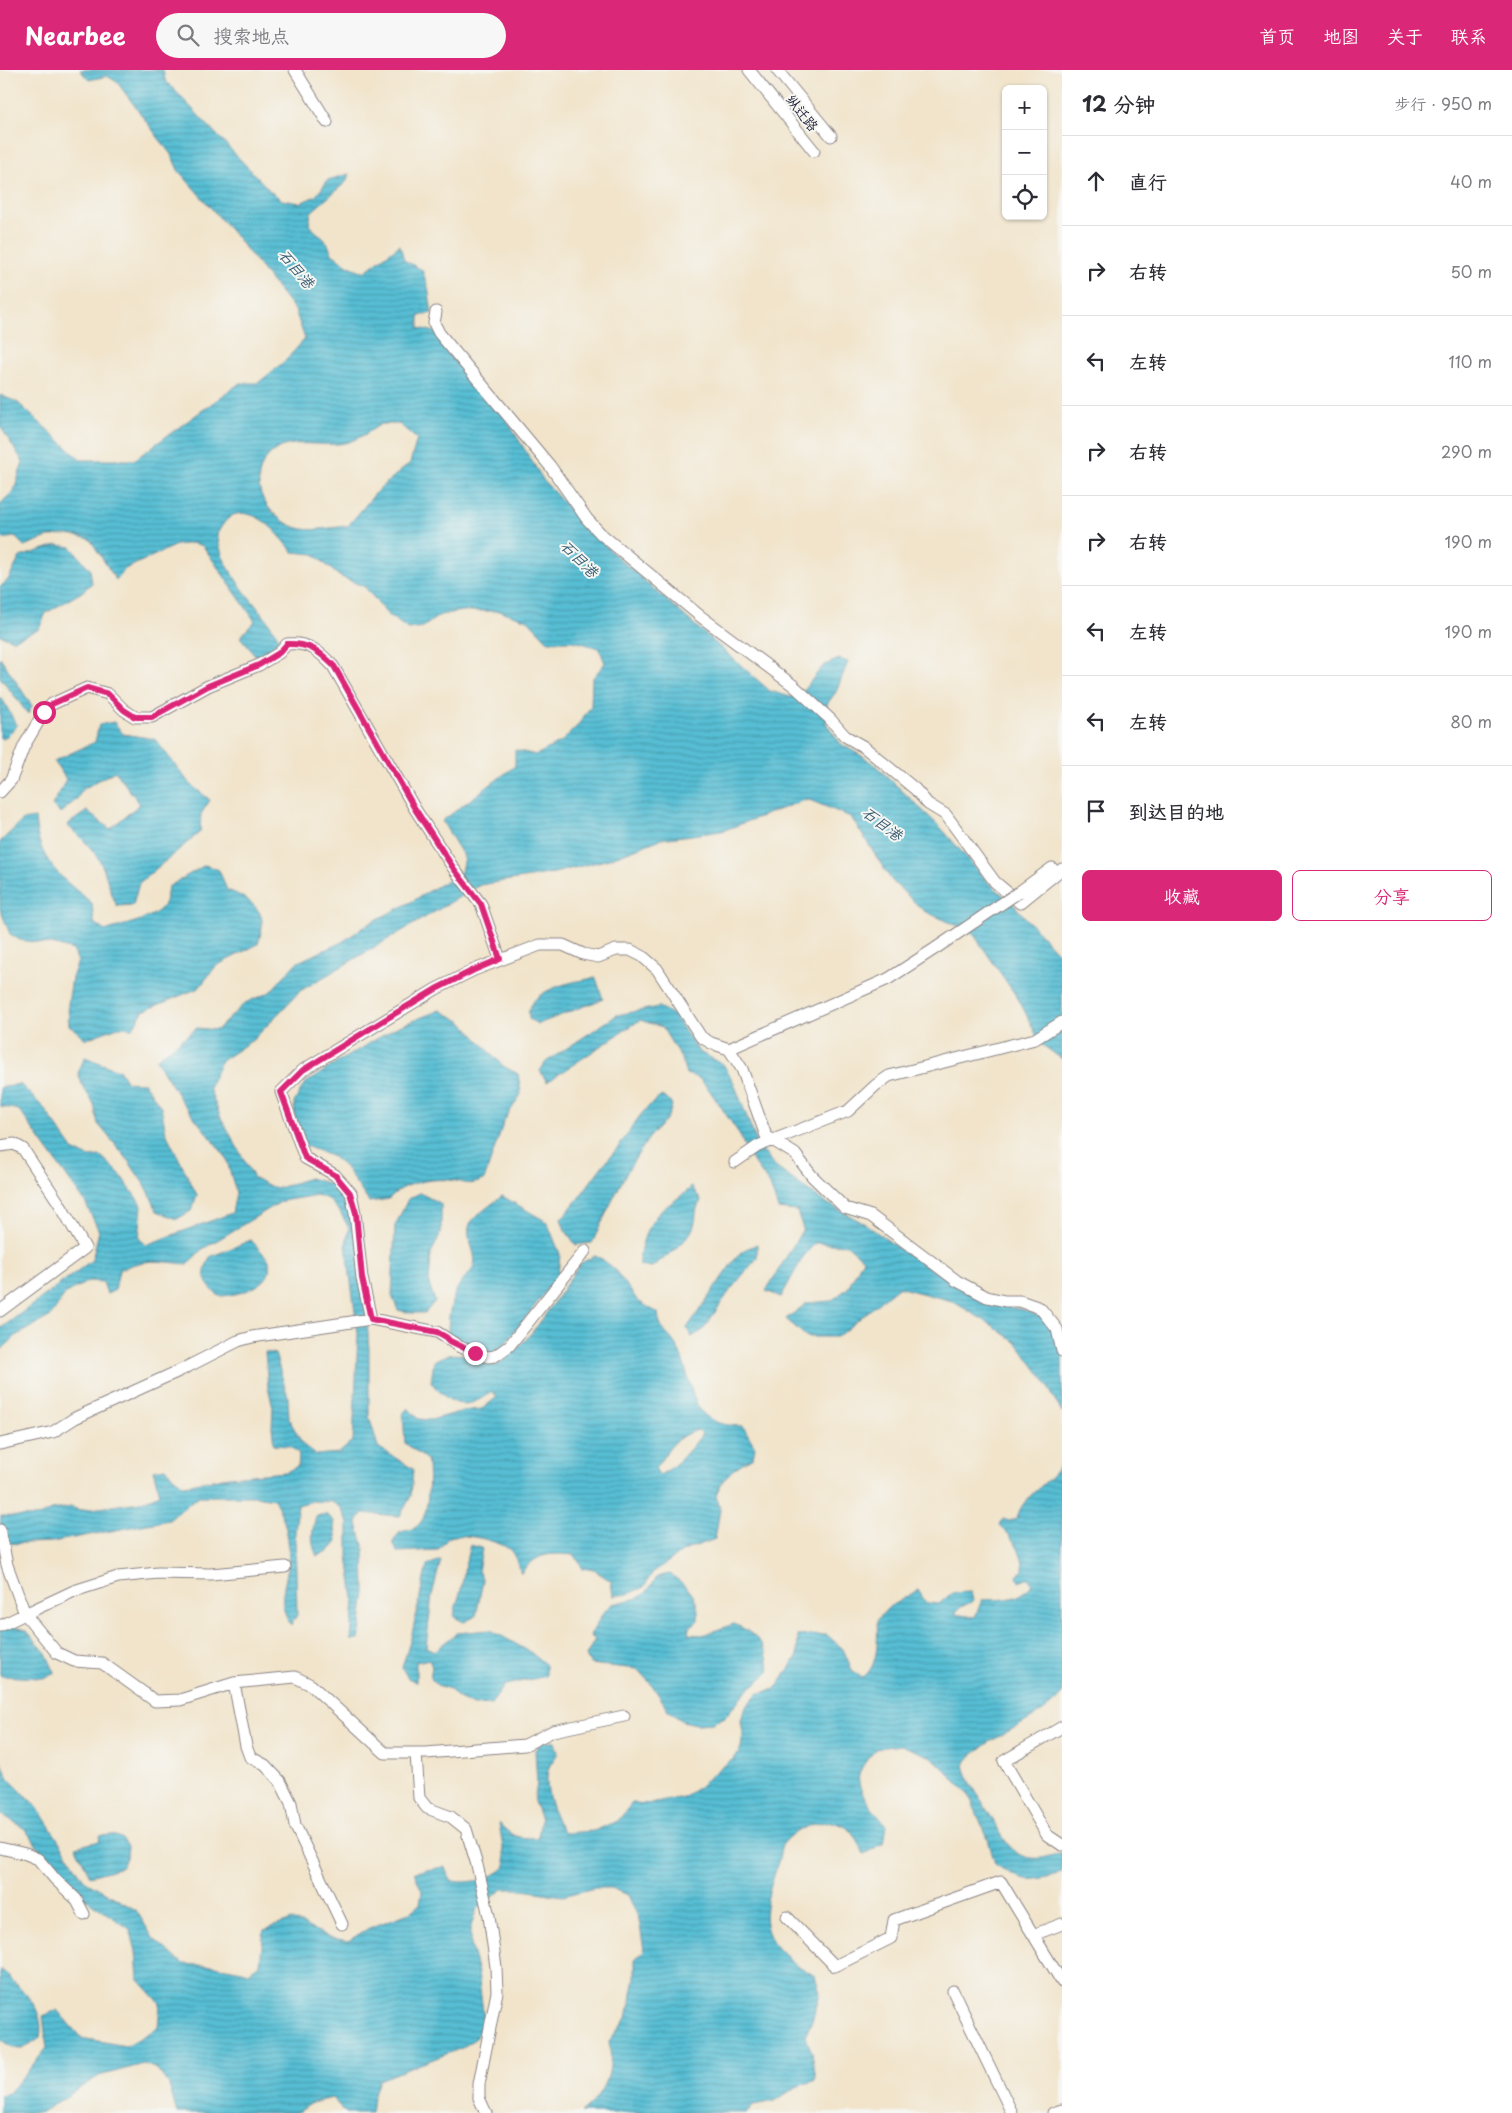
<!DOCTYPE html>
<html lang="zh">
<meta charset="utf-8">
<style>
:root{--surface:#fff;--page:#f7f7f7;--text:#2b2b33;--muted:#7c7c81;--line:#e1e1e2;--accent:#db2777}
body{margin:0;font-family:"Playpen Sans","LXGW WenKai TC",sans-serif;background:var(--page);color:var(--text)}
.controls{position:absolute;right:15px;top:15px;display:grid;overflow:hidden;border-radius:8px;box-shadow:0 1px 4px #0004}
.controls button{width:45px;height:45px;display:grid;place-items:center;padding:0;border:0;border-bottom:1px solid var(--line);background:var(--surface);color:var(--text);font:25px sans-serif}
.stop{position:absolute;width:15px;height:15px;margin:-11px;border:4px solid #db2777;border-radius:50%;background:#fff}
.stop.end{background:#db2777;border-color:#fff;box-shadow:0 1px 5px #0008}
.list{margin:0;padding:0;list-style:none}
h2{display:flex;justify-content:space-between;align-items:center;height:65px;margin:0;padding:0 20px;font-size:21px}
h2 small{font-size:16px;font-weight:400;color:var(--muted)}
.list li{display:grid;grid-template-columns:32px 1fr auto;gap:15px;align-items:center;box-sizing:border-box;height:90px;padding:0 20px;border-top:1px solid var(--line)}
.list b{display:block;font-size:19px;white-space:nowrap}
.list em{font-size:16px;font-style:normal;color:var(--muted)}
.actions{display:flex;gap:10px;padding:15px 20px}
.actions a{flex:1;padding:11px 0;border:1px solid var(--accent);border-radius:8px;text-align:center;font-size:18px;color:var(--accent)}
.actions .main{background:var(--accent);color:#fff}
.icon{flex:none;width:28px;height:28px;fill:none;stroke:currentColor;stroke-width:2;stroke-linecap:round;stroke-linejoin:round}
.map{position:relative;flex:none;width:1062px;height:2043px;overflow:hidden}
header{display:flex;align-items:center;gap:30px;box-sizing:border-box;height:70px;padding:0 25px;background:var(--accent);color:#fff}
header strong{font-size:24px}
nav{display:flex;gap:28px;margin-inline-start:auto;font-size:18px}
.search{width:350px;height:45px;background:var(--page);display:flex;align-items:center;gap:12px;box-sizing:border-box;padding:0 18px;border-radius:28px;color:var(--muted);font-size:19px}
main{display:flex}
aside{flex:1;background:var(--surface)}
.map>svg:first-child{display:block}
.water{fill:url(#water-rules);stroke:#3c7088;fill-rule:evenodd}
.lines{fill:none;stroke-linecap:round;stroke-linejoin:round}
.minor-casing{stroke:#8a8383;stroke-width:13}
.minor{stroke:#fff;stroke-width:11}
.minor-bridge-casing{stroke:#8a8383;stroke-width:13;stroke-linecap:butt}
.minor-bridge{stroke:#fff;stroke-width:11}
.route{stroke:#db2777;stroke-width:6}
.labels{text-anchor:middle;stroke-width:4;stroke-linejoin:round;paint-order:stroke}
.street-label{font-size:14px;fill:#22223b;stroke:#f6f6f2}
.water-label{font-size:15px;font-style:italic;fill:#355971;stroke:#f6f6f2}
</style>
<header>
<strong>Nearbee</strong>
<div class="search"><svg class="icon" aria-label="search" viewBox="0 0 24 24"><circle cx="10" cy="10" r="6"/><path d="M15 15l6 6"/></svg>搜索地点</div>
<nav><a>首页</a><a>地图</a><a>关于</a><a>联系</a></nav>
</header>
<main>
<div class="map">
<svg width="1062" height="2043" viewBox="0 0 1062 2043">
<defs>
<pattern id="water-rules" width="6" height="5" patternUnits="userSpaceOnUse" patternTransform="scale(1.25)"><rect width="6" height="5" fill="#57bed4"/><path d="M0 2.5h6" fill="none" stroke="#489aad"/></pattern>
</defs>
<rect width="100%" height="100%" fill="#f6f6f2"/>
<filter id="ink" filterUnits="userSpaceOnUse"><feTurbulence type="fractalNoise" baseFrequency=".02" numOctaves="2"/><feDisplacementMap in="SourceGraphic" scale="10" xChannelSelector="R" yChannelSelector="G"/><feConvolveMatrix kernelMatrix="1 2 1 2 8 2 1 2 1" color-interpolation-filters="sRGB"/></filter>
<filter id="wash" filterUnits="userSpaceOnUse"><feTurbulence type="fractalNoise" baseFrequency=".0096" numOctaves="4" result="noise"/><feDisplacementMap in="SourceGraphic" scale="20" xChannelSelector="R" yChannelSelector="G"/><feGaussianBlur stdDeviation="1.12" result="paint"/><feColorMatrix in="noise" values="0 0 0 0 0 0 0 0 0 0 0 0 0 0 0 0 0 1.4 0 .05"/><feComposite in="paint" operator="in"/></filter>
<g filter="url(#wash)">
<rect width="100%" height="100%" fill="#f1e4cb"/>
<!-- water -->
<path class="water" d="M80 0H163L165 10 271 122 282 130 300 133 316 126 328 110 349 104 346 112 311 142 309 155 327 172 332 184 349 196 364 202 400 175 404 190 422 200 428 217 432 243 419 246V258L435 262 503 344 544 411 569 439 613 483 770 621 791 627 802 622 823 596 839 589 848 592 836 622 827 634 826 653 841 674 872 692 942 759 986 810 1014 835 1062 888V989L1041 974 1019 930 972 862 924 841 892 811 851 747 807 729 722 761 661 769 609 789 554 803 480 815 300 921 254 969 221 991 209 1018 220 1046 254 1108 276 1119 309 1108 342 1117 355 1152 364 1201 369 1280V1346L378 1377 413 1399 411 1426 400 1446 362 1443 357 1453 364 1479 365 1522 359 1570H351L354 1529 348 1486V1453L341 1438 332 1432 312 1431 298 1435 295 1462 297 1545 291 1555C276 1531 285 1520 288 1496 291 1471 286 1451 274 1429L256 1426H198L169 1450 52 1472 0 1474 1 1446 36 1447 52 1440 71 1437 79 1440 99 1438 140 1432 160 1424 153 1400 166 1398 173 1407 184 1415 229 1407 286 1402 298 1396 299 1384 290 1376 274 1375 272 1357 273 1337 268 1317 265 1282 275 1284 288 1327 289 1349 303 1375 316 1385 339 1383 353 1371 358 1264 346 1175 349 1158 340 1142 328 1129 317 1125 282 1131 201 1180 188 1194C159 1192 147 1187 119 1200L115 1220 107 1224 103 1212 89 1211 66 1223 51 1246 17 1265 0 1281V1259L92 1190 99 1161 85 1132 19 1040 0 1036V1018L20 1014 43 1037 74 1081 90 1087 101 1086 119 1103 142 1136 139 1168 146 1175 232 1143 236 1123 226 1087 182 1032 156 989 197 958 217 960 245 933 270 922 296 893 342 872 370 853 411 832 461 802 464 787 442 751 515 696V680L536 685 561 672 578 655 591 636 592 609 605 593 599 578 574 571H548L528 550 500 541H462L440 545 423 557 408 559 387 544 365 517 339 506 314 484 293 482C280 466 260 439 236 444 227 446 221 457 217 464 219 473 221 485 226 493 240 521 264 541 279 569L270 579 256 586 240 567 255 551 203 476 194 473 176 475 125 499 116 510 90 469C59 461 53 465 24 476L15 467 0 469V434L14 421 23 392 0 356V325L17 332 81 390H134L240 313H258L285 291 305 269 295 240 238 169 178 100 172 86 117 12 107 6 89 10ZM381 354H399L417 369 410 393 379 419 348 456C334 457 316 461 302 459 273 453 246 419 265 390 284 363 317 379 344 373 358 370 370 361 381 354Z
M57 475 71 477 90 499 92 513 82 522 46 543 39 559 13 570 0 565V517L8 510 20 487Z
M0 587 32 636 28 644 0 607Z
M0 628 3 630 17 656 4 669 0 667Z
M114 652 123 664 155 669 190 714 210 730 201 744 200 762 139 813 133 835 117 836C111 824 108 812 104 800 97 781 81 768 67 755L87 741 110 759 140 734 115 701 83 719 76 730 60 743 52 735 60 722 66 709 54 691 95 672 99 655Z
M35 748C38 791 61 808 92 833L94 853 105 861C121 855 153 850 163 836 166 831 167 822 168 817L205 795 219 800 227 820C241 825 263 836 262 854 262 860 260 867 258 874L216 896 199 918 143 941 133 958 118 957 86 969 69 955 68 934 72 908 78 891 73 880 56 875 20 870 10 864 0 839V772L23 750Z
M596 908 603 929 538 954 529 949C529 946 528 941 530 938 536 918 578 910 596 908Z
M659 937 675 946 699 982 723 994 734 1013 757 1073 774 1096 823 1131 867 1155 902 1181 970 1223 997 1235 1021 1239 1051 1251 1062 1275V1343L1045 1311 1017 1273 992 1255 952 1231 898 1217 837 1267H807L786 1249 807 1233 831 1231 847 1219 863 1189 847 1175 815 1173 803 1187 781 1227 766 1221 803 1159 797 1141 778 1139 770 1115 747 1083 740 1065 710 1021 699 1008 686 1004 682 990 662 957 640 950 547 1012 540 1001 546 992 617 945Z
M440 940 462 952 503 996 518 1004 521 1024 504 1051 484 1110C466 1117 467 1112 450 1110 430 1108 402 1113 389 1129L369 1132 345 1097 333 1087 304 1075 296 1060 294 1033 304 1014 346 987 397 957Z
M85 987 120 1001 127 1012 144 1013 161 1037 166 1063 197 1125 191 1141 177 1149 157 1141 148 1120 125 1086 98 1054 94 1034 83 1017 78 1003Z
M662 1026 672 1034C670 1051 659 1055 649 1068 624 1102 610 1136 592 1173L576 1175 565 1160 561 1149C575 1134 585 1119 597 1103 604 1093 612 1085 619 1076 635 1055 638 1042 662 1026Z
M692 1117 701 1131C693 1142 698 1147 693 1158 687 1173 665 1187 652 1197L639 1195C639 1177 647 1154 661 1141 670 1133 682 1126 692 1117Z
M420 1123 441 1134V1162L431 1184 429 1214 435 1231 425 1243H411L398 1240 392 1226 395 1156 408 1129Z
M502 1126 547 1152 560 1184 558 1206 494 1288 462 1274 448 1263C448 1247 451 1228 460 1214 463 1208 472 1203 474 1196 478 1181 464 1169 470 1154 474 1146 495 1132 502 1126Z
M251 1170 269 1190C269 1195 270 1201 268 1205 261 1219 233 1226 219 1226 203 1212 201 1206 210 1187Z
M757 1174V1188L731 1219 702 1261 691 1267 687 1258 732 1193 742 1181Z
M595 1186 602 1189 615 1200 638 1231 658 1243C660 1264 670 1263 678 1279 697 1320 686 1356 743 1356L755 1377 753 1387C734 1398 724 1404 716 1425L720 1439 715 1469 685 1480 652 1503 644 1517 628 1524 613 1526 611 1511 591 1498 583 1499 575 1485C549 1483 538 1482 521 1503 518 1495 515 1484 509 1479 500 1471 458 1461 448 1468 445 1471 441 1477 438 1480L397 1482 393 1472 400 1462C409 1460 415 1460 421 1452 429 1442 430 1402 427 1390L405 1373 403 1343 408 1338 418 1349 431 1350 463 1341 482 1339 497 1327 492 1321C466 1342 450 1336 431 1312L434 1291C456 1277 473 1288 495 1296 533 1272 555 1228 581 1193ZM698 1360 702 1364C693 1377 673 1400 659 1405L655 1398C670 1379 673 1367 698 1360Z
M1062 1392V1624C1037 1654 985 1665 964 1695 968 1712 978 1724 987 1740 1008 1774 1014 1801 1062 1782V1803C1029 1812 1024 1813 995 1794L988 1769 968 1723 932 1687 901 1675 877 1678C870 1686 862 1694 859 1705 855 1720 877 1745 887 1756L884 1773 864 1784C860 1777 856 1767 851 1761 832 1743 798 1755 783 1774 780 1778 780 1786 778 1792 773 1812 761 1837 767 1859 773 1880 796 1895 815 1906L820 1923 812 1951 805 1966 812 1982 816 2010 796 2017 775 2031 753 2035 746 2043H581C606 2023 614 2003 609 1971L627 1948 635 1909V1889L644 1880 639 1849 628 1825 612 1818H594L563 1826 516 1819H503L477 1838 471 1856V1876L478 1903 484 1950 476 1968 462 1978 379 2010 373 2026 371 2043H346L332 2028 312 2033 296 2043H177L169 2015 157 1999 144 1994 99 2006 40 2043H0V2025L9 2023 47 1978 43 1946 57 1940 81 1968 126 1976 158 1958 160 1933 138 1909 136 1881 130 1859 66 1816 25 1759 0 1743V1688L9 1709 37 1737 84 1810 136 1840 153 1868 183 1894 215 1896 248 1902 260 1894 264 1860 292 1850 332 1868 348 1871 369 1858 409 1843 420 1834 422 1821 414 1802 445 1797 451 1811C470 1814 492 1810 506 1796L499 1753C513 1768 517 1768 538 1768L541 1749 534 1732 537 1713 535 1680 542 1672H555L558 1683C555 1688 551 1693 549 1697 542 1714 554 1749 564 1763L594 1761 618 1751 632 1733 651 1734 683 1727 699 1717 715 1702 735 1688 741 1678 743 1664 741 1650 747 1635 757 1624 775 1619 797 1587 798 1566 827 1565 843 1579 852 1600 862 1608C879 1597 878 1569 877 1550L889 1537 918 1520 926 1533 939 1534 952 1523 971 1522 973 1531 961 1537 954 1544 975 1547 982 1530C1001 1529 1020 1532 1032 1514L1029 1508 1019 1512 1017 1506 1023 1500C1025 1483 1010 1465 999 1454L1003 1449 1009 1451 1017 1449C1021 1425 1051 1414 1062 1392Z
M326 1444 334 1451 337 1472 330 1480 317 1486C310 1472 312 1461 316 1446Z
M470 1475 482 1478 478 1501 483 1510 476 1546 464 1552 454 1547C455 1535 460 1526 462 1515 464 1501 466 1489 470 1475Z
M441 1490 432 1525 426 1577 434 1581 457 1563 491 1560 530 1582 546 1595V1606L505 1615 491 1634 473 1635 457 1627 450 1619 437 1615 430 1608 432 1597 429 1589 416 1592V1612L408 1608 402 1598 411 1568 427 1495Z
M670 1504C687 1516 700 1527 698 1550L689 1558 688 1564 702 1565 734 1554C756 1563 771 1579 768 1603L746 1621 725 1647 712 1653 697 1654 682 1651 669 1641 652 1615 637 1599 590 1594 586 1586 595 1569 590 1566 603 1543 612 1534 638 1528 646 1523 657 1507Z
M12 1556 26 1560 46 1583 55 1603 43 1608 0 1606V1560Z
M113 1765 121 1768 128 1776 127 1785 122 1797 90 1806 76 1777 100 1771 99 1766Z
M0 1899C21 1919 46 1937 40 1968 20 1982 19 1983 0 1968Z"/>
</g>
<g filter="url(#ink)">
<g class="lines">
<defs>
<path id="minor" d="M295 0 327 52
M749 0 814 81
M777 0 831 66
M436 242 434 253 439 263 550 396 587 449 601 464 700 546 794 616 830 649 845 666 864 677 915 719 928 734 946 745 995 812 1020 833 1062 799
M0 722 11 710 24 676 44 642 52 634 87 618 108 624 124 640 135 647H152L208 616 259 595 279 583 287 574C309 572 319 581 333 596L415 739 454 799 481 834 500 889
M1019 822 1052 798
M729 979 888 909 936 878
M0 1076 14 1074 23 1079 59 1133 85 1178 0 1241
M735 1092 758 1076 848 1041 876 1015 889 1006 1035 969 1062 952
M371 1249 362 1208 355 1143 351 1123 335 1105 305 1088 281 1022 303 1000 436 919 474 900 540 875H563L583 884 598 887 616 880H630L642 886 657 899 701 967 711 973 729 979 742 999 766 1066 795 1084 812 1106 845 1138 871 1146 957 1211 987 1227 1005 1231H1020L1040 1238 1057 1259 1062 1281
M0 1374 53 1362 75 1348 181 1300 238 1271 252 1267 371 1249 437 1262 460 1277 488 1287 495 1286 509 1276 585 1181
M0 1460 7 1495 25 1544 0 1556
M285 1497 211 1504 158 1503 118 1507 74 1521 25 1544 57 1583 74 1591 102 1593 155 1631 180 1630 234 1613 295 1607 311 1615 385 1683H426L525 1675 553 1661 624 1646
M234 1613 246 1676 250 1687 265 1695 280 1711 291 1733 295 1755 342 1854
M1062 1657 1004 1691 1047 1765 1062 1775
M416 1683 419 1728 427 1738 451 1747 466 1759 477 1795 489 1846 496 1897 497 1922 479 2014V2028L486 2043
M0 1778 26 1784 38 1789 55 1809 76 1829 84 1844
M787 1847 835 1896 891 1868 894 1850 1001 1812 1062 1912
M1033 1865 1062 1854
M953 1921 1012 2043
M1053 2043 1062 2040"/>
</defs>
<!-- minor casing -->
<use href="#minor" class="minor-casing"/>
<!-- minor -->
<use href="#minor" class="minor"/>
<defs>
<path id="minor-bridge" d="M936 878 1019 822"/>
</defs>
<!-- minor-bridge casing -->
<use href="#minor-bridge" class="minor-bridge-casing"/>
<!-- minor-bridge -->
<use href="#minor-bridge" class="minor-bridge"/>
</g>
</g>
<g class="lines" filter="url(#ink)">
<!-- route -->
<path class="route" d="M44 642 52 634 87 618 108 624 124 640 135 647H152L208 616 259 595 279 583 287 574C309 573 319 581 334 596L415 739 454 799 481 834 500 889 474 900 436 919 386 949 303 1000 281 1022 305 1088 335 1105 350 1123 356 1143 362 1208 371 1249 437 1262 446 1267 450 1271 475 1283"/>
</g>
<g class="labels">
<!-- street labels -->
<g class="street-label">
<text transform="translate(802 43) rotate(51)" y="5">纵迁路</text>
</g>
<!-- water labels -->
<g class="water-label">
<text transform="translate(296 199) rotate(50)" y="5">石目港</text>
<text transform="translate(579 489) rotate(45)" y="5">石目港</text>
<text transform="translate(882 754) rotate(37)" y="5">石目港</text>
</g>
</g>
</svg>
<div class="controls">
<button>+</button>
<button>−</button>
<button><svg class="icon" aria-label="locate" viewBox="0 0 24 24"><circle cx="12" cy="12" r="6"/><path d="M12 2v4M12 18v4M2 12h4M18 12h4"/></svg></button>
</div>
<div class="stop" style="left:44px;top:642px"></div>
<div class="stop end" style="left:475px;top:1283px"></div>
</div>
<aside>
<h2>12 分钟<small>步行 · 950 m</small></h2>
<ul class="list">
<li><svg class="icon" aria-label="ahead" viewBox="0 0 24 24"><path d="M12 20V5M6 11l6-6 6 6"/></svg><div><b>直行</b></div><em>40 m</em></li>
<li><svg class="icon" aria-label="right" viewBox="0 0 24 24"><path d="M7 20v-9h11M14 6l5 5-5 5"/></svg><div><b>右转</b></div><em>50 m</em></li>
<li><svg class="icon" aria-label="left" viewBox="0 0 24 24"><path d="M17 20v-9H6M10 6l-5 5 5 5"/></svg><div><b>左转</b></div><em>110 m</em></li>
<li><svg class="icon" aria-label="right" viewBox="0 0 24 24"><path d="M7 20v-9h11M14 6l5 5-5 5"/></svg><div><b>右转</b></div><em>290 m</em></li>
<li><svg class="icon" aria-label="right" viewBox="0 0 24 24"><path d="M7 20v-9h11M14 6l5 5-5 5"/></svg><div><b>右转</b></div><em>190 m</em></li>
<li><svg class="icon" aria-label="left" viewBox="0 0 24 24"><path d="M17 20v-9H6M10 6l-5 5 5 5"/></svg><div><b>左转</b></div><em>190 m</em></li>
<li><svg class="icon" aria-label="left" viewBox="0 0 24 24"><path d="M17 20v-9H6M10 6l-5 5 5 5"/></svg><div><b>左转</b></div><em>80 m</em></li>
<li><svg class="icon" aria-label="arrive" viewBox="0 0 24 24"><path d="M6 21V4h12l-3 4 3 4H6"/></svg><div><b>到达目的地</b></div></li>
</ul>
<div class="actions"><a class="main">收藏</a><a>分享</a></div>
</aside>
</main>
